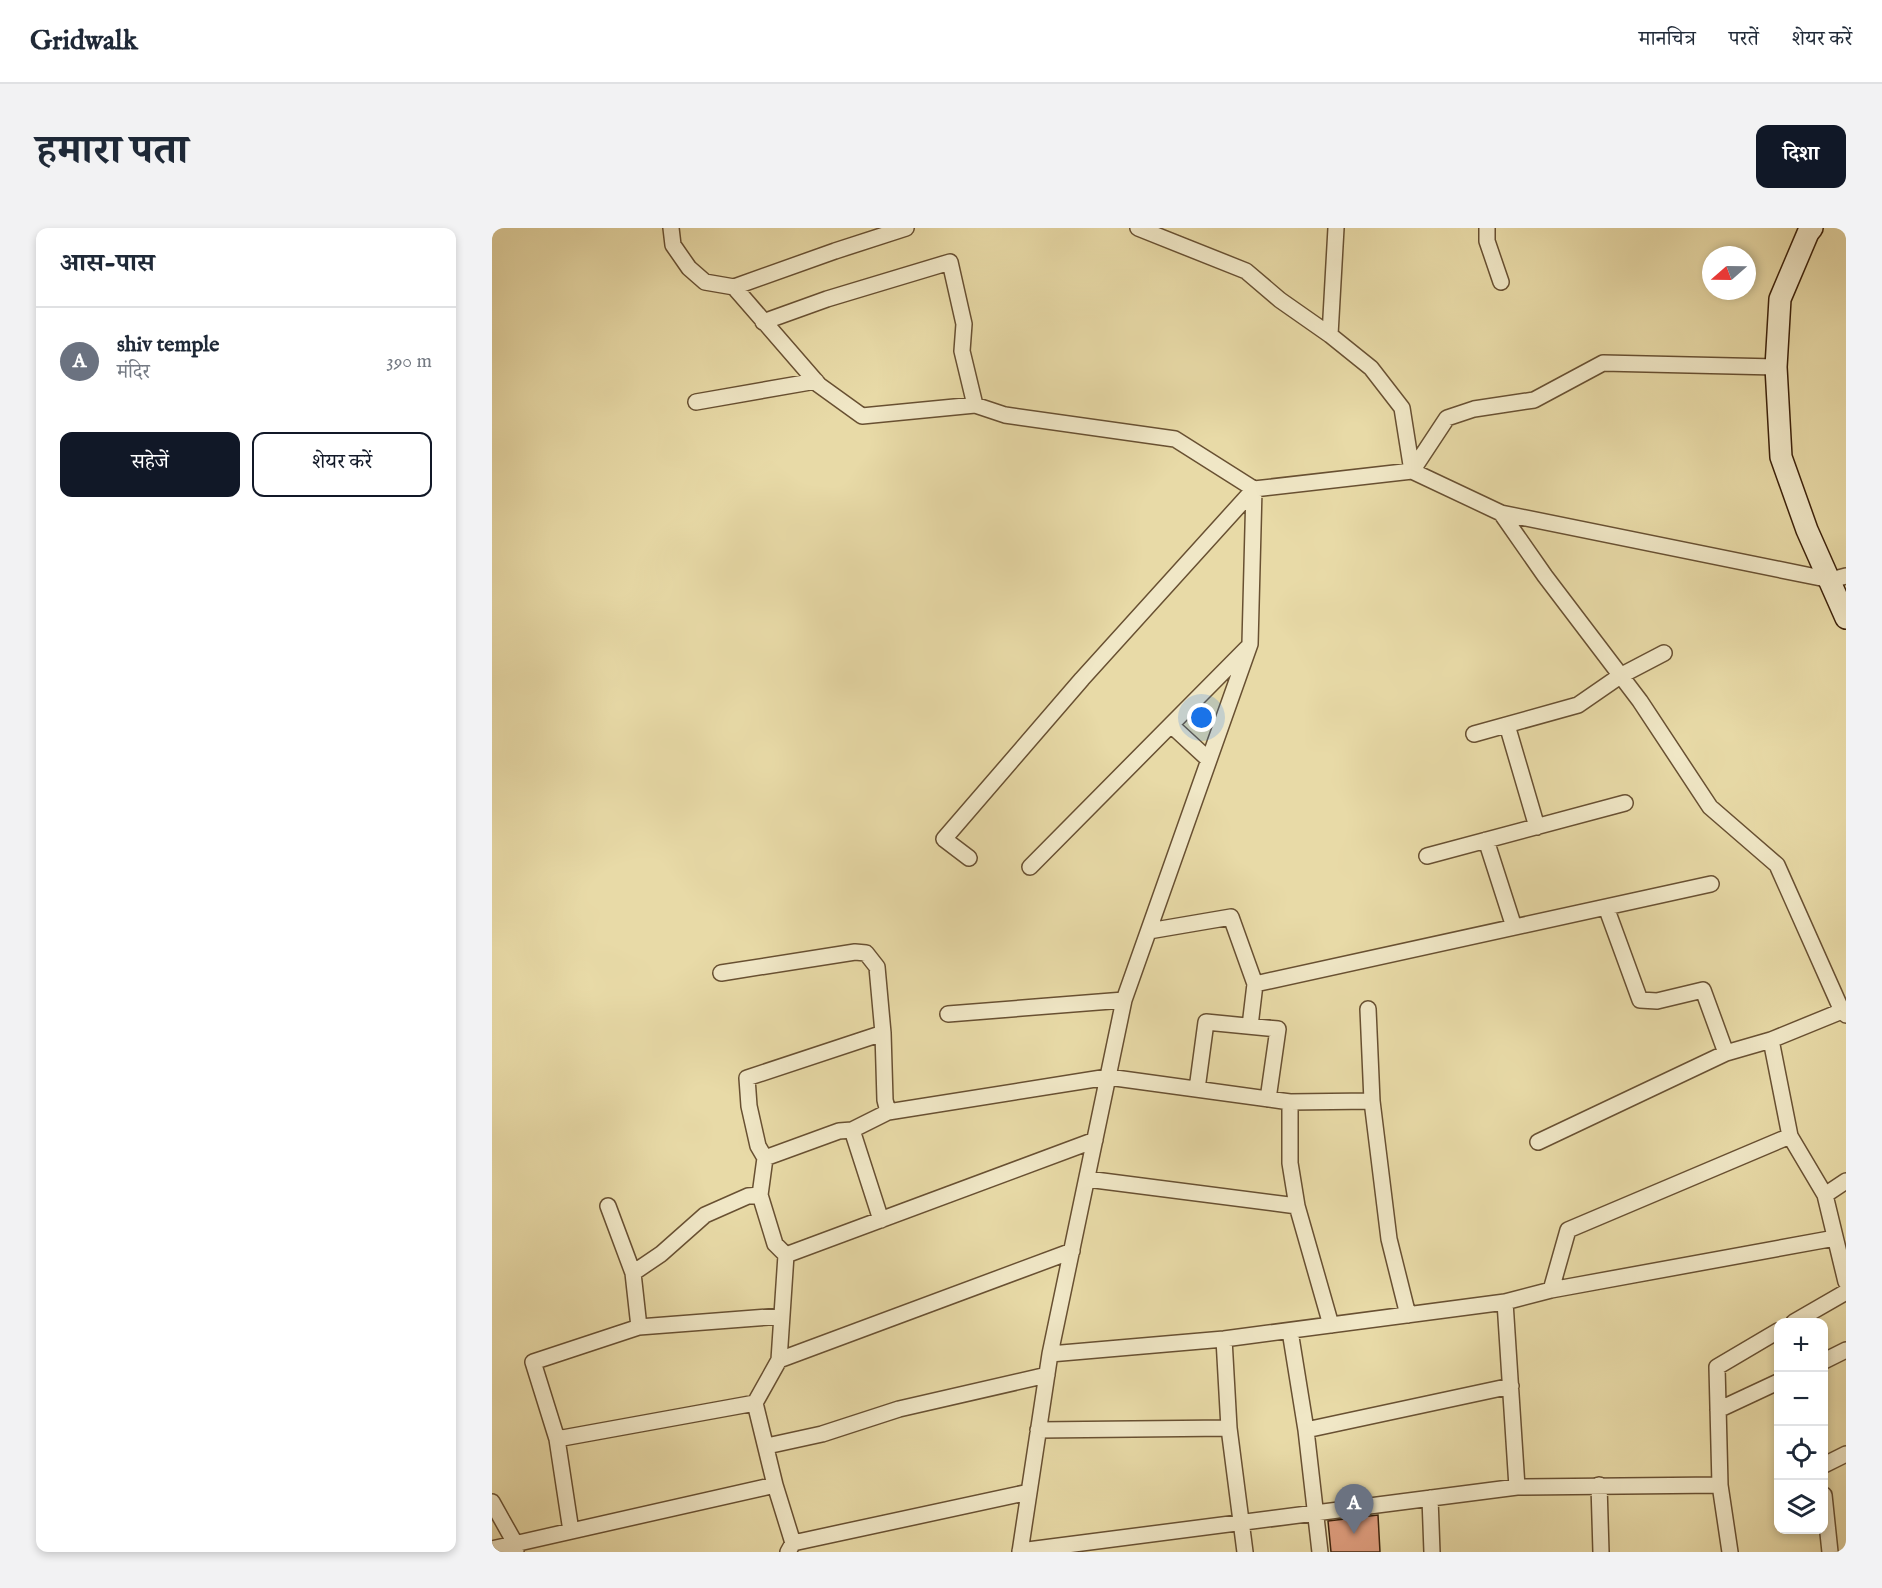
<!DOCTYPE html>
<html lang="hi">
<meta charset="utf-8">
<style>
:root{--surface:#fff;--page:#f2f2f3;--text:#1f2937;--muted:#747a83;--line:#e0e1e3;--accent:#111827}
body{margin:0;font-family:"IM FELL English","Noto Serif Devanagari",serif;background:var(--page);color:var(--text)}
.controls{position:absolute;right:18px;bottom:18px;display:grid;overflow:hidden;border-radius:12px;box-shadow:0 3px 9px #0003}
.controls button{width:54px;height:54px;display:grid;place-items:center;padding:0;border:0;border-bottom:2px solid var(--line);background:var(--surface);color:var(--text);font:30px sans-serif}
.compass{position:absolute;left:1210px;top:18px;width:54px;height:54px;border-radius:50%;background:var(--surface);box-shadow:0 3px 9px #0003;rotate:250deg}
.you{position:absolute;left:710px;top:490px;width:21px;height:21px;margin:-15px;border:4px solid #fff;border-radius:50%;background:#1a73e8;box-shadow:0 0 0 9px #1a73e833}
.badge{display:grid;place-items:center;width:39px;height:39px;border-radius:50%;background:var(--accent);color:#fff;font-size:20px;font-weight:700}
.pin{position:absolute;translate:-50% -50px;filter:drop-shadow(0 2px 3px #0008)}
.pin::after{content:'';position:absolute;top:32px;width:21px;height:18px;background:inherit;clip-path:polygon(0 0,100% 0,50% 100%)}
.list{margin:0;padding:0;list-style:none}
h2{display:flex;justify-content:space-between;align-items:center;height:78px;margin:0;padding:0 24px;font-size:26px}
h2 small{font-size:20px;font-weight:400;color:var(--muted)}
.list li{display:grid;grid-template-columns:39px 1fr auto;gap:18px;align-items:center;box-sizing:border-box;height:108px;padding:0 24px;border-top:2px solid var(--line)}
.list b{display:block;font-size:22px;white-space:nowrap}
.list p{margin:0;font-size:20px;white-space:nowrap;color:var(--muted)}
.list em{font-size:20px;font-style:normal;color:var(--muted)}
.actions{display:flex;gap:12px;padding:18px 24px}
.actions a{flex:1;padding:14px 0;border:2px solid var(--accent);border-radius:12px;text-align:center;font-size:21px;color:var(--accent)}
.actions .main{background:var(--accent);color:#fff}
.icon{flex:none;width:33px;height:33px;fill:none;stroke:currentColor;stroke-width:2;stroke-linecap:round;stroke-linejoin:round}
.map{position:relative;flex:none;width:1354px;height:1324px;overflow:hidden;border-radius:12px}
header{display:flex;align-items:center;gap:36px;box-sizing:border-box;height:84px;padding:0 30px;background:var(--surface);border-bottom:2px solid var(--line)}
header strong{font-size:28px}
nav{display:flex;gap:33px;margin-inline-start:auto;font-size:21px}
.intro{display:flex;align-items:center;justify-content:space-between;box-sizing:border-box;height:144px;padding:0 36px}
h1{margin:0;font-size:42px}
.button{padding:15px 27px;border-radius:12px;background:var(--accent);color:#fff;font-size:21px;font-weight:700}
main{display:flex;gap:36px;padding:0 36px}
aside{flex:1;background:var(--surface);border-radius:12px;box-shadow:0 3px 9px #0003}
.map>svg:first-child{display:block}
.building{fill:#df9d7e;stroke:#3d220b;stroke-width:1.5}
.lines{fill:none;stroke-linecap:round;stroke-linejoin:round}
.street-casing{stroke:#685032;stroke-width:18}
.secondary-casing{stroke:#3d220b;stroke-width:24}
.street{stroke:#f0e7c6;stroke-width:15}
.secondary{stroke:#f0e7c6;stroke-width:21}
</style>
<header>
<strong>Gridwalk</strong>
<nav><a>मानचित्र</a><a>परतें</a><a>शेयर करें</a></nav>
</header>
<div class="intro"><h1>हमारा पता</h1><a class="button">दिशा</a></div>
<main>
<aside>
<h2>आस-पास<small></small></h2>
<ul class="list">
<li><span class="badge" style="background:#6b7280">A</span><div><b>shiv temple</b><p>मंदिर</p></div><em>390 m</em></li>
</ul>
<div class="actions"><a class="main">सहेजें</a><a>शेयर करें</a></div>
</aside>
<div class="map">
<svg width="1354" height="1324" viewBox="0 0 1354 1324">
<rect width="100%" height="100%" fill="#e8daa7"/>
<filter id="stains"><feTurbulence type="fractalNoise" baseFrequency=".00333" numOctaves="4"/><feColorMatrix values="0 0 0 0 .2 0 0 0 0 .09 0 0 0 0 .02 0 0 0 .5 -.17"/></filter>
<radialGradient id="worn" r=".72"><stop offset=".6" stop-color="#630" stop-opacity="0"/><stop offset="1" stop-color="#630" stop-opacity=".3"/></radialGradient>
<!-- building -->
<path class="building" d="M886 1287 888 1324H839L836 1293Z"/>
<g class="lines">
<defs>
<path id="street" d="M179 0 181 17 197 40 213 54 242 59 327 157 370 188 483 177 513 187 683 211 762 261 590 451 452 611 477 630
M646 0 754 43 788 72 838 107 879 140 910 180 920 243 955 190 982 181 1042 172 1111 135 1284 139
M995 0V13L1009 54
M242 59 343 23 414 0
M271 94 335 71 458 34 472 96 470 123 483 177
M838 107 844 0
M204 174 324 153
M1354 348 1339 352 1009 285 1053 348 1148 473 1218 579 1285 637 1350 783 1354 787
M679 497 717 532
M1015 497 1045 599
M982 506 1086 477 1128 448 1172 425
M994 612 1022 699
M935 628 1133 575
M538 639 755 420
M1114 679 1148 772 1165 773 1211 762 1234 825
M657 703 739 689 763 756 1219 656
M229 745 363 724 374 725 385 739 391 805 393 872 396 884
M1350 783 1279 812 1298 908 1333 967 1354 1054
M456 786 632 772
M758 798 763 756
M705 861 714 794 786 801 776 871
M880 873 897 1011 916 1087
M798 874 880 873 876 781
M360 902 389 992
M1046 914 1234 825 1279 812
M273 930 347 903 360 902 396 884 616 849 798 874V935L805 978
M595 951 805 978 839 1097
M1333 967 1354 953
M116 978 141 1045 147 1099 290 1088
M294 1027 283 1016 268 967 273 930 266 918 257 878 255 850 391 805
M141 1045 169 1026 213 987 256 968 268 967
M1059 1062 1343 1010
M1013 1074 1059 1062 1076 1002 1298 908
M1302 1094 1354 1064
M798 1103 814 1202 828 1324
M732 1111 737 1200 753 1324
M558 1126 732 1111 1013 1074 1025 1259
M287 1132 294 1027 603 912
M1332 1133 1354 1122
M1226 1182 1286 1154
M546 1202 737 1200
M814 1202 1019 1158
M65 1211 263 1175
M275 1218 330 1206 407 1181 555 1147
M1332 1237 1354 1226
M1107 1257 1109 1324
M1228 1257 1225 1139 1286 1103
M1332 1267 1338 1324
M938 1270 940 1324
M0 1274 23 1315 24 1322
M79 1303 65 1211 41 1134 147 1099
M301 1315 283 1257 263 1175 287 1132 580 1023
M0 1321 283 1257
M528 1323 1025 1259 1228 1257 1238 1324
M296 1324 301 1315 537 1264
M528 1324 558 1126 632 772 758 416 762 261 920 243 1009 285"/>
<path id="secondary" d="M1320 0 1316 5 1288 71 1284 139 1289 229 1315 302 1354 390"/>
</defs>
<!-- street casing -->
<use href="#street" class="street-casing"/>
<!-- secondary casing -->
<use href="#secondary" class="secondary-casing"/>
<!-- street -->
<use href="#street" class="street"/>
<!-- secondary -->
<use href="#secondary" class="secondary"/>
</g>
<rect width="100%" height="100%" filter="url(#stains)"/>
<rect width="100%" height="100%" fill="url(#worn)"/>
</svg>
<div class="controls">
<button>+</button>
<button>−</button>
<button><svg class="icon" aria-label="locate" viewBox="0 0 24 24"><circle cx="12" cy="12" r="6"/><path d="M12 2v4M12 18v4M2 12h4M18 12h4"/></svg></button>
<button><svg class="icon" aria-label="layers" viewBox="0 0 24 24"><path d="M12 4l9 5-9 5-9-5zM3 14l9 5 9-5"/></svg></button>
</div>
<svg class="compass" viewBox="-18 -18 36 36"><path d="M0-13l5 13h-10z" fill="#e53935"/><path d="M0 13l5-13h-10z" fill="#747a83"/></svg>
<div class="you"></div>
<div class="pin badge" style="left:862px;top:1306px;background:#6b7280">A</div>
</div>
</main>
